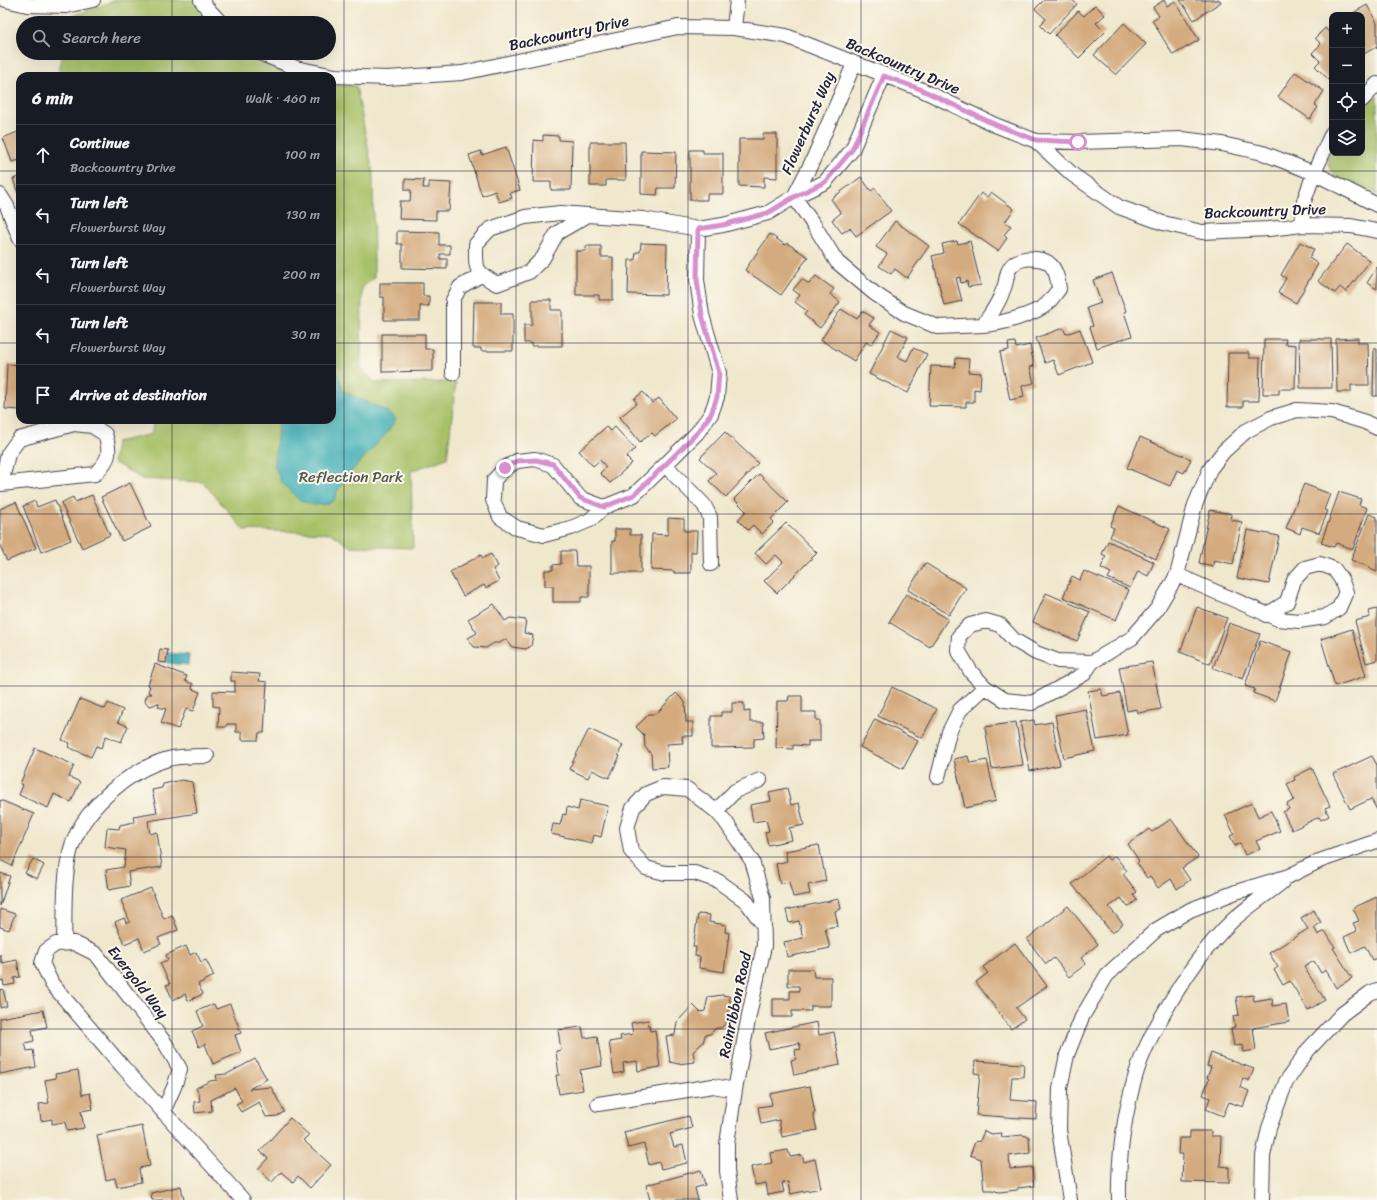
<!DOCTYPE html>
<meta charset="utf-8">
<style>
:root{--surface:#171b24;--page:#242831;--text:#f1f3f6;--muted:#9ea1a6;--line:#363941}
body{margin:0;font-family:Sriracha,sans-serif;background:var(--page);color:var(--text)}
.controls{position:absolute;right:12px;top:12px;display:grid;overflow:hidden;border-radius:8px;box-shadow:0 4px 16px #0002}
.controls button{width:36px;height:36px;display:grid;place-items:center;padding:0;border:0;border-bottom:1px solid var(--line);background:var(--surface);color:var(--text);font:20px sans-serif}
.stop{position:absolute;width:12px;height:12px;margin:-9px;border:3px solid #d690ce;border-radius:50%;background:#fff}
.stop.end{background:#d690ce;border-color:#fff;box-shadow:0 1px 4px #0008}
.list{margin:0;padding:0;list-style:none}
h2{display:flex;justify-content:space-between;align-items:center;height:52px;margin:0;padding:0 16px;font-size:17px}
h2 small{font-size:13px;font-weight:400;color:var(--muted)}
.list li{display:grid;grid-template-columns:26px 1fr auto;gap:12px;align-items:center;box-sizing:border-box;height:60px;padding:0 16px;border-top:1px solid var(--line)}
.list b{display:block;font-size:15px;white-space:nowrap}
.list p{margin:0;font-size:13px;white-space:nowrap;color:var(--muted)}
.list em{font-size:13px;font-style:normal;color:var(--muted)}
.icon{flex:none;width:22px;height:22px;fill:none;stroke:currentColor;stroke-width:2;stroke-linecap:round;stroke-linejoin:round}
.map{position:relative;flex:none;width:1377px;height:1200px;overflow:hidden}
.search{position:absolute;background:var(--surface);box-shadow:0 4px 16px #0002;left:16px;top:16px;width:320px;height:44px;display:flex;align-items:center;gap:10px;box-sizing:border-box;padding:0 14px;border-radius:22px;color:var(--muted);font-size:15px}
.panel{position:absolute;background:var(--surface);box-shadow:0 4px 16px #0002;left:16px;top:72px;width:320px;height:352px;border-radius:12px}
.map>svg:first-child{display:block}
.green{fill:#a7c168;stroke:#647252}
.water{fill:#3daeb6;stroke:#306878}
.building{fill:#d4ab7f}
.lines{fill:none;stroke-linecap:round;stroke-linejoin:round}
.minor-casing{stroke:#414051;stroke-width:16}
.minor{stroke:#fff;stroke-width:14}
.route{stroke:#d690ce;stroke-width:5}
.grid{fill:none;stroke:#22223b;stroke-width:1;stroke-opacity:0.55}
.labels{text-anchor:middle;stroke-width:4;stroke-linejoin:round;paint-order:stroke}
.street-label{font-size:15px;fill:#22223b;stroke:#fbf7ec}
.park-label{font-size:15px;fill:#515a4b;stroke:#fbf7ec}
</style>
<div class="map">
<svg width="1377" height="1200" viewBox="0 0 1377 1200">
<rect width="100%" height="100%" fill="#fbf7ec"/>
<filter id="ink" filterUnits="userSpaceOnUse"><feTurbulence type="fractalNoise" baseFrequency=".025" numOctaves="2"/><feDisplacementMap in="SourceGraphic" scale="8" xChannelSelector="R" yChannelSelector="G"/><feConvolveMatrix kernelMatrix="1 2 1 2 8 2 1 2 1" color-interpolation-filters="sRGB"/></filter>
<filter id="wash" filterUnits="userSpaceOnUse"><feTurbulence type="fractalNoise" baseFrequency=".012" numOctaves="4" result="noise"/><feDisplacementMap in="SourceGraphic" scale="16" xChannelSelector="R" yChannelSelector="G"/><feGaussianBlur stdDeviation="0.9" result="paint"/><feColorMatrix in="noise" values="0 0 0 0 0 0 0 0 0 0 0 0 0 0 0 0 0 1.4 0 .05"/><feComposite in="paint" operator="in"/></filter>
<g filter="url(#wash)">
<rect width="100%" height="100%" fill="#f0e8cd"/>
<!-- green -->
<path class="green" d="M116 0H198L214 23H70L71 17Z
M63 53H248L270 67 297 76H58Z
M332 85 356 86 373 173 374 277 362 288 361 368 375 383 456 382 447 458 411 471 413 548 349 546 331 533 244 530 203 482 142 479 113 462 116 442 152 434 153 420H332Z
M1377 96V195L1362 186 1353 185 1334 175 1329 167 1328 157 1332 148V153H1362V110Z"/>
<!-- water -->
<path class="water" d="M332 363 340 380 343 391 389 412 396 419 386 434 348 475 338 490 334 500 328 504 312 505 298 499 281 482 274 464 279 420H332Z
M168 653 189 655 188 665 167 663Z"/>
<g id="blocks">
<!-- building -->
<path class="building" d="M1044 0H1072L1077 4 1049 34 1040 25 1046 19 1035 9Z
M1164 0 1167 6 1175 1 1199 40 1173 55 1152 20 1159 16 1153 7Z
M1180 0H1220L1221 2 1194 20Z
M1095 5 1105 15 1096 23 1105 32 1079 58 1055 35 1078 11 1084 16Z
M1367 5 1377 23V49L1376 47 1362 55V15H1354L1353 13Z
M1124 23 1146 44 1116 75 1094 55Z
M1325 28 1332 36V83L1315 66 1320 61 1312 53 1321 44 1315 38Z
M1295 72 1324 91 1315 105 1318 107 1310 119 1278 97Z
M20 131V160L12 162 3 138Z
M763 134H777V178L764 177V187L739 186V139H763Z
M543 135 559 136V140L572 141 571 190H551V182H533L534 140 543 141Z
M590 142H625L626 180H606V186H590Z
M506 147 520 190 510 193 512 198 499 202 495 191 482 196 469 155 481 151 482 155Z
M690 150H703V153H723V194H707V200H690Z
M641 151 676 152 675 188H658L657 195 641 194Z
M20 176V193H18L13 179Z
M861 177 871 191 875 188 891 211 856 236 850 228 842 233 832 220 841 213 831 199Z
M405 179 424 180 423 188H429V182L451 183 449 211H436V220L399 219 400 201H410L411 190H405Z
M991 192 1014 209 1005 222 1011 226 1004 235 1007 238 998 251 959 224 981 193 987 197Z
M895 221 929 246 907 278 895 269 891 274 879 266 887 254 876 247Z
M397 231 439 232V245H450V254H440V259H447V269L402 268V244H397Z
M770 234 785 245 787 243 808 257 781 295 745 270Z
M957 241 958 244 970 241 981 285 968 287 967 281 961 283 960 277 956 278 962 301 944 305 932 256 944 253 942 244Z
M1300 242 1314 249 1309 258 1318 264 1296 303 1278 293 1286 278 1281 275Z
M641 243 667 244 666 295 628 294 629 260H635L636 252H640Z
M1347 244 1370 261 1346 292 1340 287 1335 293 1318 281Z
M586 246H601V257H613V300H599V295H576V251H586Z
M1377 267V289L1367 283Z
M1112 273 1126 311 1124 312 1132 336 1097 348 1090 327 1093 326 1087 308 1101 303 1093 280Z
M816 276 834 289 830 294 840 302 820 328 804 315 807 311 795 302 800 295 793 290 802 279 809 284Z
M380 283H423V296H429V306H420V320H384V297H380Z
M532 300H551V310H562V346H531V343H524V325H532Z
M474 302H501V314H513V351H481V348H473Z
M841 309 857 319 862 311 874 318 869 325 880 332 871 345 866 342 854 361 821 340Z
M1063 328 1066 334 1080 329 1092 362 1059 375 1053 360 1045 363 1036 338Z
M891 329 908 337 898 357 907 361 913 348 927 354 908 393 869 374Z
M382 334H425V349H433V371L382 372Z
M1358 338V343H1368L1369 385H1351V392H1337L1336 339Z
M1264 339H1286L1285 344 1296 345 1295 389H1279V394H1263Z
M1299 339H1331L1332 388H1300Z
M1015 342 1016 348 1030 345 1034 366 1030 367 1034 383 1022 386 1024 397 1010 400 1000 352 1009 350 1008 343Z
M1374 349H1377V396H1373Z
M1228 353H1249V358H1260L1259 401H1243V407H1227Z
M956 358 969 359 968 372 981 373 980 390 974 389V402H966V407L929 406 931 366 955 367Z
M7 364 20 365V410L5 409Z
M643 392 652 403 659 398 676 419 655 436 652 433 640 442 620 417 637 403 634 399Z
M606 427 611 431 615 427 635 449 626 457 632 463 610 483 600 473 606 467 600 460 593 466 579 451Z
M725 432 758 463 726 497 709 481 716 473 700 458Z
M1140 437 1191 459 1184 473 1177 470 1170 486 1127 468Z
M759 474 788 502 771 519 774 522 762 534 753 525 748 530 738 520 746 511 734 499Z
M130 483 151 527 122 541 101 497Z
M1304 484 1330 494 1324 510 1328 511 1319 533 1302 527 1300 534 1286 528Z
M1339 492 1361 499 1359 505 1367 508 1353 549 1336 543 1334 547 1321 543Z
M92 495 110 535 82 548 61 503 73 497 75 502Z
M55 500 71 540 41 552 23 506 35 501 37 507Z
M16 502 36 548 7 561 0 546V509Z
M1119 506 1170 529 1156 559 1110 537 1114 528 1110 526Z
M1210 510 1232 514 1231 520 1242 522 1233 564 1214 560 1213 566 1199 563Z
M1369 514 1377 517V572L1368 568 1369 567 1351 560Z
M668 518 684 519V531H697L696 552H691V573H674V571L651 570 652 534 668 535Z
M786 523 817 553 777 593 764 581 783 562 776 555 766 564 755 553Z
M615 529H630V535H641V573H612V541H615Z
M1247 530 1279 536 1269 584 1237 578Z
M1108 541 1154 562 1148 576 1138 571 1130 588 1108 578 1111 573 1101 568 1106 556 1102 554Z
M561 551H575L576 566H589V597H581V602H553V586H545V570H553V565L561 564Z
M491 554 498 566 493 569 499 581 486 588 484 585 463 596 450 572 481 555 483 558Z
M925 563 966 588 949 615 908 590Z
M1084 571 1129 590 1116 620 1063 597 1072 576 1080 580Z
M1046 593 1090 612 1077 641 1033 622Z
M906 594 948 619 930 647 889 622Z
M494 604 505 621 510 618 526 620 524 633 533 635 531 646 526 649 512 647 507 640H505L499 643H494L486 648 474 647 468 638 477 633 468 619Z
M1197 607 1227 618 1210 664 1180 652Z
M1377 609V660L1366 663 1355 621 1370 617 1369 611Z
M1229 623 1260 634 1243 679 1213 668Z
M1352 629 1366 676 1335 686 1321 639Z
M1260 641 1292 652 1275 701 1253 693 1255 689 1245 686Z
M160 649 168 650 166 663 158 662Z
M1152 662 1161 709 1138 713 1137 709 1127 711 1119 667Z
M155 664 187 676 185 681 193 684 192 689 200 692 193 711 186 709 178 729 161 723 166 709 158 707 159 704 157 703 154 705 149 706 145 701 146 697 148 694H152L148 692 150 686 148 685Z
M231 672 260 674 259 681 267 682 264 733H259L258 740H242V732H236V724H227L226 727H218L219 707 213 706V691L235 692V681H231Z
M892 687 937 709 922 738 878 716Z
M1101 689 1103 696 1120 693 1128 735 1097 740 1088 691Z
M676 693 685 702 686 722H693V736H682L683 743 667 744 668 767 652 768 651 754 645 747 644 735 636 727 649 714H656Z
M789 696H802V712H816V720H820V741H808V746L793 745V749L776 748 777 701H788Z
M80 699 105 709 108 703 123 710 118 722 128 726 121 742 106 736 101 748 96 746 91 757 68 747 70 743 62 740Z
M732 703H744V712L750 711V722H763L764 738 754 739V747L711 748V716H721V712H732Z
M1086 709 1095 751 1064 758 1055 715Z
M875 719 918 741 903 769 860 747Z
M1034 720 1035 725 1052 722 1060 765 1030 771 1020 722Z
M1016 722 1023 765 992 769 985 727Z
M589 729 623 745 618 755 620 756 609 778 592 770 588 778 569 769Z
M35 748 74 765 69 777 80 782 71 802 54 794 48 808 19 795 23 785 20 784Z
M968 756 970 763 987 760 996 801 965 808 954 759Z
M1372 756 1377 765V810L1371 799 1350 809 1333 774Z
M1312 768 1330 806 1325 808 1329 816 1321 820 1319 817 1292 830 1283 812 1289 809 1287 804 1294 800 1287 784 1295 780 1294 777Z
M182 780 192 782 197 813 148 821 150 834 157 832 162 867 128 872 130 886 109 890 106 870 124 867 126 850 105 847 107 828 119 829 120 825 134 822 133 816 157 812 152 790 162 788 163 784Z
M787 788 791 805 799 803 804 825 789 828 792 840 768 845 765 832 769 831 766 820 753 822 750 805 771 801 769 792Z
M0 800 34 814 12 866 0 860Z
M580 800 608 806 601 837 594 835 592 843 551 834 553 824 560 825 563 814 566 815 567 807 578 810Z
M1252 803 1258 817 1271 811 1280 831 1256 841 1260 849 1245 855 1240 843 1235 846 1230 836 1234 834 1225 815Z
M1171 819 1198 857 1182 868 1190 880 1177 889 1171 879 1158 888 1150 876 1147 878 1137 863 1139 861 1128 844 1149 829 1152 832Z
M819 845 826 881 808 885 810 894 793 897 789 882 780 884 776 864 787 861 785 851Z
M1106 856 1109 860 1115 856 1127 871 1123 874 1137 892 1133 895 1137 900 1128 907 1121 898 1109 907 1123 924 1112 933 1072 884Z
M33 859 44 865 37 879 25 873Z
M0 873 10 876 0 906Z
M151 888 164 919 172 915 178 930 158 938 161 944 144 951 139 938 124 944 115 922 124 918 126 923 130 922 121 900Z
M1377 897V958L1372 960 1365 946 1351 953 1344 937 1357 931 1353 923 1359 921 1353 908Z
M839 899 841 909 835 911 838 926 825 928 830 948 787 957 784 942 803 938 799 921 789 923 786 910Z
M1068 906 1098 944 1081 958 1086 964 1069 977 1054 958 1046 964 1027 939Z
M0 909 15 914 9 930 0 927Z
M1314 910 1321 923 1314 927 1318 935 1325 931 1335 947 1333 948 1352 978 1336 988 1326 970 1321 973 1314 961 1304 967 1325 1000 1308 1010 1290 981 1283 985 1274 970 1278 967 1269 953 1308 929 1301 918Z
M698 914 710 915 709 922 726 925 725 932 729 933 724 972 699 968 700 957 695 956 696 947H693Z
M1015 943 1047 986 1016 1008 1025 1019 1011 1029 976 982 988 973 983 967Z
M186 946 190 955 196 952 201 962 206 960 214 976 198 984 203 994 188 1001 185 994 173 1000 166 985 170 984 160 963 168 960 166 955Z
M0 954 2 963 17 960 20 977 14 978 15 984 4 986 3 980 0 981Z
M788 969H813L814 977H831V1006H811V1011H792V1017H773V999H790V991H799V986H788Z
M3 989 7 1006 0 1008V990Z
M722 995 729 996 730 1001 726 1023 721 1028H716L710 1034 705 1035 703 1043 701 1044 693 1052 695 1062 678 1064 670 1062 666 1036 675 1035 677 1022 693 1005 700 1012 705 1011 708 997Z
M1253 995 1254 1001 1272 998 1273 1006 1286 1004 1289 1022 1253 1028 1256 1050 1243 1052 1242 1045 1234 1046 1231 1028 1235 1027 1233 1016 1239 1015 1236 997Z
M214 1004 216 1009 230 1004 241 1033 235 1035 241 1052 213 1064 205 1044 199 1047 192 1031 203 1026 197 1011Z
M43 1010 47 1027 32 1030 34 1041 25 1043 27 1051 33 1050 36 1067 0 1074V1018Z
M648 1020 650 1031 655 1030 660 1067 638 1071 637 1061 623 1063 624 1072 614 1074 609 1042 621 1040 620 1036 633 1034 631 1023Z
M817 1022 819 1035 834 1032 840 1065 794 1075 791 1060 796 1059 795 1050 801 1049 799 1043 769 1049 765 1033Z
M582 1027 584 1038 597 1036 602 1066 580 1070 583 1090 559 1094 556 1075H559L556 1051 561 1050 558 1030Z
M1211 1053 1254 1069 1249 1081 1243 1078 1240 1087 1249 1091 1243 1107 1229 1102 1223 1116 1206 1109 1210 1098 1203 1095 1209 1079 1207 1078 1211 1067 1207 1066Z
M255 1059 267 1079 249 1089 271 1087 283 1109 284 1112 277 1116 266 1117 259 1102 241 1112 236 1104 242 1101 235 1088 211 1100 212 1111 195 1113 194 1102 200 1101 199 1094 196 1088 210 1081 217 1080 216 1075 227 1074Z
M975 1061 1024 1064 1023 1077H1012L1010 1100 1037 1102 1036 1119 976 1115 980 1074 974 1073Z
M78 1070 82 1095 90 1093 93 1109 81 1111 84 1128 67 1131 65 1122 52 1124V1119L41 1121 39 1104 49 1103 45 1080 56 1078 55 1074Z
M810 1086 815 1113H813L817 1130 782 1137 779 1120 761 1124 758 1107 772 1105 770 1094Z
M689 1116 692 1128 670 1134 674 1147 683 1145 687 1163 661 1169 659 1162 649 1165 644 1144 628 1148 624 1132Z
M290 1118 309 1135 303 1140 331 1165 310 1188 298 1176 293 1182 281 1172 272 1182 258 1169 268 1158 260 1151Z
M142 1126 150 1166 139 1168 141 1182 117 1187 115 1178 106 1180 97 1135Z
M984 1131 992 1134 1001 1133 1002 1137 1023 1135 1029 1137 1030 1153 1009 1156 1010 1169 1032 1167 1034 1186 1018 1188 1017 1190 999 1192 992 1190H984L981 1159 970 1155 975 1142 980 1141Z
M1190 1131H1211V1136H1221L1220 1166 1229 1167V1183L1182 1182 1183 1154H1178L1179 1138H1190Z
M788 1150 790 1157 802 1155 804 1162 815 1159 821 1188 790 1194 788 1182 782 1183 784 1192 768 1195 766 1183 755 1185 751 1167 772 1163 770 1153Z
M701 1170 705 1185 695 1188 698 1200H650L646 1185Z
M181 1186 184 1200H152L151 1193Z"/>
</g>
</g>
<g filter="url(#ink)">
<use href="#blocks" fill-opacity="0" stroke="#414051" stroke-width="1"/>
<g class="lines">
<defs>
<path id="minor" d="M6 0 27 5 66 6 93 0
M201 0 207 8 221 23
M734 28 737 0
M260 53 296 68 335 76 387 78 462 73 678 27 734 28 786 36 920 89 995 125 1036 141 1078 142 1182 139 1222 144 1263 153 1314 173 1377 205
M1362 100 1377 84
M1036 141 1073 175 1119 207 1163 223 1202 232 1269 229 1302 225 1351 226 1377 231
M0 195 7 206 20 239
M794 197 814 225 837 262 874 293 904 313 938 327 983 325C1000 324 1034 315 1047 304 1051 300 1055 294 1059 289 1058 278 1055 263 1042 260 1029 257 1013 258 1008 272 1006 278 1006 285 1003 290 999 303 991 314 983 325
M794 197 812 162 854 64
M588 215 557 233 543 258 529 272 497 284C474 271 476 270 476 244L490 229 525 217 560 213 643 219 698 229 723 225 768 213 794 197 825 182 852 150 884 75
M1302 225 1304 201 1314 173 1332 133
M453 373V300L460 287 481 275
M665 465 704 505 710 517 711 564
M0 484H1L95 474C110 459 111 453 105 434L92 426 74 424 19 439 8 454 1 484
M604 507 590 520 571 528 544 535 517 528 500 517 493 500 494 480 505 468 517 461 535 459 553 465 580 498 604 507 634 495 665 465 697 433 711 414 717 397 719 373 702 315 697 280 698 229
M1177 575 1278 619 1299 621 1325 617 1339 608 1346 592 1341 579 1334 569 1320 564 1305 568 1294 580 1287 602 1266 615
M1092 662 1084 674 1032 703 1005 700 985 687 971 672 958 650 959 636 970 625 986 621 1000 625 1014 640 1036 653 1058 661 1092 662 1132 638 1157 609 1177 575 1195 505 1210 469 1224 451 1246 431 1271 418 1297 410 1332 412 1365 422 1377 428
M938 777 949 732 960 710 985 687
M716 811 735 791 760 780
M64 943C65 913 63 882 70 852 81 810 127 771 168 759 180 756 195 756 207 756
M598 1104 713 1086 735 1090
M163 1112 174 1087 180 1069 165 1043 96 954 74 943 56 944 46 951 42 963 52 984 122 1066 243 1200
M731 1200 727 1171V1144L735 1090 749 1015 764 946 763 898 752 861 725 821 716 811 687 789 663 787 646 794 633 808 627 828 631 851 646 868 665 873H695L718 881 746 901 764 926
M1070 1200 1059 1130 1060 1088 1067 1055 1082 1017 1107 975 1156 930 1190 910 1236 892 1289 876 1319 861 1377 841
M1119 1200C1118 1157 1124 1115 1136 1074 1142 1053 1153 1032 1164 1013 1183 979 1204 948 1232 921 1247 907 1266 895 1282 882
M1262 1200 1263 1156 1269 1128 1286 1082 1308 1050 1342 1014 1370 993 1377 990"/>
</defs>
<!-- minor casing -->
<use href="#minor" class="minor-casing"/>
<!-- minor -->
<use href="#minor" class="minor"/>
</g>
</g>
<g class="lines" filter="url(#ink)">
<!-- route -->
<path class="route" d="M505 468 517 461 536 460 553 464 580 498 604 507 634 495 665 465 697 433 711 414 717 397 719 373 702 315 697 280 698 229 723 225 768 213 794 197 825 182 852 150 884 76 920 89 996 125 1036 140 1078 142"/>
</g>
<!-- grid -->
<path class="grid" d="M172 0V23M344 0V1200M516 0V1200M688 0V1200M861 0V1200M1033 0V1200M1205 0V1200M172 53V76M0 171H20M332 171H1377M0 343H20M332 343H1377M172 420V1200M0 514H1377M0 686H1377M0 857H1377M0 1029H1377"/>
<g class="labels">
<!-- street labels -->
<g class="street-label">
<text transform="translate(569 33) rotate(-12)" y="5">Backcountry Drive</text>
<text transform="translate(903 66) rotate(23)" y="5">Backcountry Drive</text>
<text transform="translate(808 123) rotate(-66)" y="5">Flowerburst Way</text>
<text transform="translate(1265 211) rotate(-2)" y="5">Backcountry Drive</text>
<text transform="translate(138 982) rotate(52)" y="5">Evergold Way</text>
<text transform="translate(735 1005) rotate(-78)" y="5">Rainribbon Road</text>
</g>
<!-- park labels -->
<g class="park-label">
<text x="351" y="482">Reflection Park</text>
</g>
</g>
</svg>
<div class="controls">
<button>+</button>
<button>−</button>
<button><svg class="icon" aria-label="locate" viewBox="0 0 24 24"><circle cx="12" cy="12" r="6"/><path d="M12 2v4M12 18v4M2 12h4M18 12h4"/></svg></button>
<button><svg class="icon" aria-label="layers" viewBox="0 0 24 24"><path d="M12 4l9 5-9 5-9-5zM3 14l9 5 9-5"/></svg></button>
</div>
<div class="stop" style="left:1078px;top:142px"></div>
<div class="stop end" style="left:505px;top:468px"></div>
<div class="search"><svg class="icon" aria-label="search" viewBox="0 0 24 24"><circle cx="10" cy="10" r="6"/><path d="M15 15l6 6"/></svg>Search here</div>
<section class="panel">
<h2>6 min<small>Walk · 460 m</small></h2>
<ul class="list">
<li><svg class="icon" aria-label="ahead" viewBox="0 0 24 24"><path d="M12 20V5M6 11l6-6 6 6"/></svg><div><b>Continue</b><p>Backcountry Drive</p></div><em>100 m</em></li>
<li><svg class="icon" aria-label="left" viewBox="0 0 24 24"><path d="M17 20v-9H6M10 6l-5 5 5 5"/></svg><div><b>Turn left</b><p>Flowerburst Way</p></div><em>130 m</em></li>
<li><svg class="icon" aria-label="left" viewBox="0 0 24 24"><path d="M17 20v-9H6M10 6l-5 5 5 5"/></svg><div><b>Turn left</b><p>Flowerburst Way</p></div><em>200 m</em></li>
<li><svg class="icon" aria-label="left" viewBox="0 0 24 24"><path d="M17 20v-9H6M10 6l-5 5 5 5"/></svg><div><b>Turn left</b><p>Flowerburst Way</p></div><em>30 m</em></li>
<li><svg class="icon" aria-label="arrive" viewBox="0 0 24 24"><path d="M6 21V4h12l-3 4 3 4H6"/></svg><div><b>Arrive at destination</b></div></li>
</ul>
</section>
</div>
